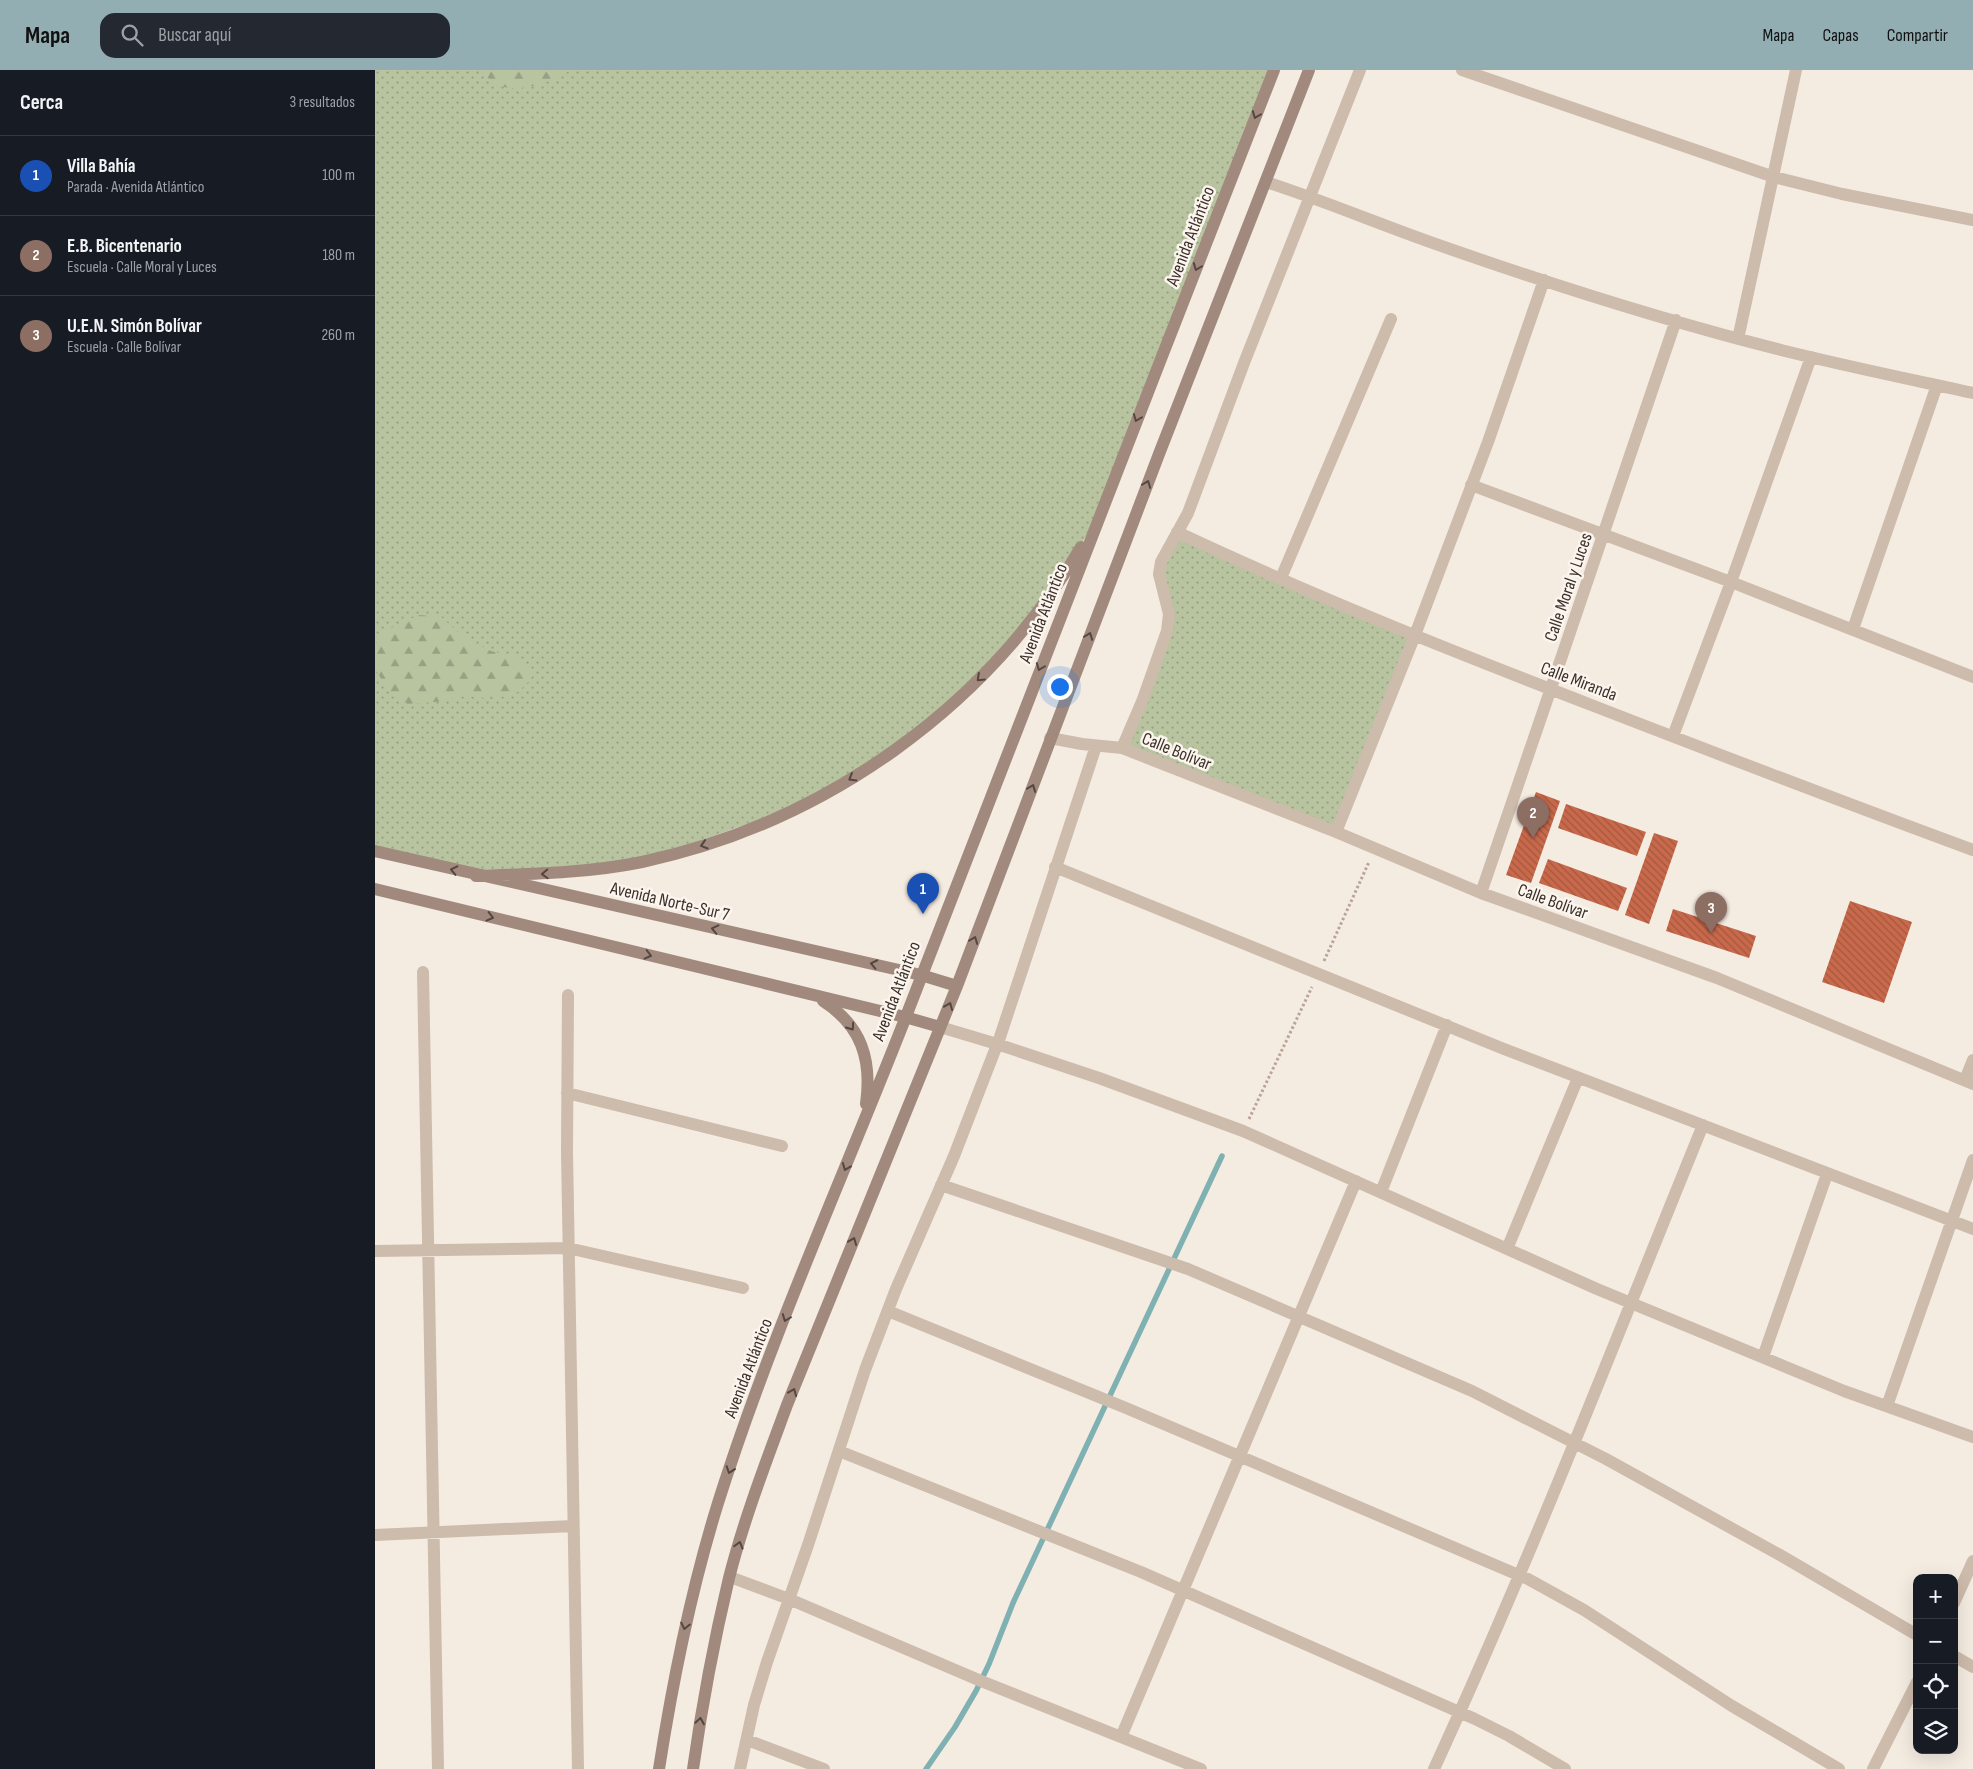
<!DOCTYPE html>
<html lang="es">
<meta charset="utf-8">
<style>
:root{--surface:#171b24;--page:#242831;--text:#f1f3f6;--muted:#9ea1a6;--line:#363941;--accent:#92aeb2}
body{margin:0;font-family:"Sofia Sans Condensed",sans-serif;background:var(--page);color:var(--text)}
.controls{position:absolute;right:15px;bottom:15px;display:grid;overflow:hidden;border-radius:10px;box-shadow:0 5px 20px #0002}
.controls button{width:45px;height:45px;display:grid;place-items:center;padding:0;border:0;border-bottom:1px solid var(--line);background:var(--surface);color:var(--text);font:25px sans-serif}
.you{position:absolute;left:684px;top:616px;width:18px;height:18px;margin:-12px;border:4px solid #fff;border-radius:50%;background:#1a73e8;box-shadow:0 0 0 8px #1a73e833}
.badge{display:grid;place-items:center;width:32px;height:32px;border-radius:50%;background:var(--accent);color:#fff;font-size:16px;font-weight:700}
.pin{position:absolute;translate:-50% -41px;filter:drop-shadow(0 1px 2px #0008)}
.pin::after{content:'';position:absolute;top:26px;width:18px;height:15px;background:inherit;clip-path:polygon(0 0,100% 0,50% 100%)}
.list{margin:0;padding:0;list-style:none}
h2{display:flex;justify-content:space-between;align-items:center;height:65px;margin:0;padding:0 20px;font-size:21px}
h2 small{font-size:16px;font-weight:400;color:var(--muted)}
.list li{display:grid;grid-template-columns:32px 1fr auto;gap:15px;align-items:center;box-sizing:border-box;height:80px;padding:0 20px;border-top:1px solid var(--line)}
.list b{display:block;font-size:19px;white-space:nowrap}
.list p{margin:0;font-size:16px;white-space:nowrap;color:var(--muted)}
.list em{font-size:16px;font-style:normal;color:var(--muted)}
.icon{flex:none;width:28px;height:28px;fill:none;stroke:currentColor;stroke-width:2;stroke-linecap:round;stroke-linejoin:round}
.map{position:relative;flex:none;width:1598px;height:1699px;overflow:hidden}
header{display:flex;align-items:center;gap:30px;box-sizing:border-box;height:70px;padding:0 25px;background:var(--accent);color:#111}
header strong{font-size:24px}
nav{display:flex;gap:28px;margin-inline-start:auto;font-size:18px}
.search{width:350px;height:45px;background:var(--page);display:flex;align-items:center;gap:12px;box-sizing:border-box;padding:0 18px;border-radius:15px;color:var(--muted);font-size:19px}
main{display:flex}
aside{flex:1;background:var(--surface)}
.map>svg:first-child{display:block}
.grass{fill:url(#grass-dots)}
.forest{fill:url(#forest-firs)}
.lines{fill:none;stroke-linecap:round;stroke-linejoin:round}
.stream{stroke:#7fb0b2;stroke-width:5.5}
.building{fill:url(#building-back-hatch)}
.path{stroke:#b9a596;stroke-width:3;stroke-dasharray:2.5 2.5;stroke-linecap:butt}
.street{stroke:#cdbbac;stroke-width:12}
.secondary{stroke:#a18a7d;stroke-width:12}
.oneway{stroke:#544640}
.labels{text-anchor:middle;stroke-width:5;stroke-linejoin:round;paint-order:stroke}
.street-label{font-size:18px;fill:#3b302b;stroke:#fbf5ee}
</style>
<header>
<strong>Mapa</strong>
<div class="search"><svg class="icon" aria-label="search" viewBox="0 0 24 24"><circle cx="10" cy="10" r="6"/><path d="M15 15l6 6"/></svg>Buscar aquí</div>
<nav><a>Mapa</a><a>Capas</a><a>Compartir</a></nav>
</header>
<main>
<aside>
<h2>Cerca<small>3 resultados</small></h2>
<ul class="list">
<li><span class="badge" style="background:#1a4fb4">1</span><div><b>Villa Bahía</b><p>Parada · Avenida Atlántico</p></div><em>100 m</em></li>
<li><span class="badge" style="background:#8d6e63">2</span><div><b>E.B. Bicentenario</b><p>Escuela · Calle Moral y Luces</p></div><em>180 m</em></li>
<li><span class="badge" style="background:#8d6e63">3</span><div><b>U.E.N. Simón Bolívar</b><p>Escuela · Calle Bolívar</p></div><em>260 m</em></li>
</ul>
</aside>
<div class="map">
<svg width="1598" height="1699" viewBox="0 0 1598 1699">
<defs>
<pattern id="grass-dots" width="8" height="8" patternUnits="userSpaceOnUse" patternTransform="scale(1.25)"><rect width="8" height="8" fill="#b8c4a0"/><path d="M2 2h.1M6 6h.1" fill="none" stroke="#97a083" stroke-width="1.8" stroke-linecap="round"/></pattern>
<pattern id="forest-firs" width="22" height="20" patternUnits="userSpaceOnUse" patternTransform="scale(1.25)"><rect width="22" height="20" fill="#b8c4a0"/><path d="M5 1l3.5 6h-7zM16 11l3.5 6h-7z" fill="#97a083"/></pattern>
<pattern id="building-back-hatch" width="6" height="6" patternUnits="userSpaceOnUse" patternTransform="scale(1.25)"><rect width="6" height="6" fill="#c8694b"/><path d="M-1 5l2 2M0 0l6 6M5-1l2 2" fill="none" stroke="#a4573f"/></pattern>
</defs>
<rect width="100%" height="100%" fill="#f4ebe1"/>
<!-- grass -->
<path class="grass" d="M0 0H899L726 442 673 528 572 639 441 729 267 792 101 806 0 781Z
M802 462 1040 565 961 762 747 678 792 561 784 504Z"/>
<!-- forest -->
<path class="forest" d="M103 0H195C178 12 143 24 123 15 116 11 109 4 103 0Z
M44 545 66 547 83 562 97 572 116 581 142 587 154 597 156 609 143 622 120 629 91 626 60 632 33 634 17 626 2 602 0 593 2 571 12 560Z"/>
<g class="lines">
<!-- stream -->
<path class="stream" d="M551 1699 580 1657 601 1621 614 1594 638 1533 847 1086"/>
</g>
<!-- building -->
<path class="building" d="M1161 722 1185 731 1156 813 1131 805Z
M1191 734 1271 762 1262 786 1183 758Z
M1279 763 1303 771 1274 854 1250 845Z
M1173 789 1252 818 1243 841 1164 813Z
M1475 831 1537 852 1509 933 1447 912Z
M1298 839 1381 866 1374 888 1291 861Z"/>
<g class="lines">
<!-- path -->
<path class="path" d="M949 891 994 792
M874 1049 937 917"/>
<!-- street -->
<path class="street" d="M1087 0 1399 107 1467 124 1598 150
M891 112C953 132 1013 158 1075 179 1184 217 1295 252 1406 280 1470 296 1534 309 1598 323
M1363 269 1421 0
M1096 415 1356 512 1598 607
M802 462C940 527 1082 583 1224 638 1348 686 1473 734 1598 780
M906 508 1016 249
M1478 559 1562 315
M1298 666 1356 512 1436 287
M675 668 707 674 747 678 961 762 1106 823 1342 908 1598 1014
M747 678 768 629 792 561 794 544 784 504 786 492 813 443 869 293 985 0
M961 762 1040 565 1113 372 1169 210
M680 797 1129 979 1598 1159
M1106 823C1171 632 1237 442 1301 250
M48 902 63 1699
M193 925 192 1082 203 1699
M565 957 622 974 724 1008 868 1061 1222 1219 1469 1321 1598 1367
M1590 1010 1598 990
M192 1023 407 1076
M566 1115 813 1199 1097 1321 1231 1389 1405 1485 1542 1565
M1006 1122 1072 955
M1132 1179 1203 1008
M0 1181 193 1178 368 1218
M513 1241 751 1338 1153 1509 1209 1540 1357 1636 1464 1699
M1388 1287 1452 1104
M1512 1336 1598 1090
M464 1381 766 1502 1100 1649 1134 1666 1190 1699
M0 1465 198 1456
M355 1507 414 1529 606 1611 826 1699
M1579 1533 1598 1491
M1579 1586 1598 1597
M746 1667 981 1111
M372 1670 449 1699
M365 1699 379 1635 392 1592 433 1475 490 1300 521 1219 579 1086 625 967 721 676
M1059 1699C1156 1488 1240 1271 1328 1055
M1498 1699 1542 1612"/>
<!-- secondary -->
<path class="secondary" d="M0 781 546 905 582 916
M101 806C157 804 213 803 267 792 449 753 612 638 706 477
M0 819 530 947 565 957
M448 931C487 956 497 990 491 1034
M284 1699C298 1609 316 1520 343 1433 395 1268 467 1110 530 949 652 633 775 316 899 0
M318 1699C327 1635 339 1571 354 1508 369 1449 391 1392 412 1335L582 916 784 384 934 0"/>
</g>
<!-- one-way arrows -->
<defs><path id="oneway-chevron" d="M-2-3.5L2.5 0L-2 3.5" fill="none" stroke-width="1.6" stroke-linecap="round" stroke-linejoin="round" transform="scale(1.25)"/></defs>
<g class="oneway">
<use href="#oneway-chevron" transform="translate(881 45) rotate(111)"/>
<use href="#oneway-chevron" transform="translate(822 197) rotate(111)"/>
<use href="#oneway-chevron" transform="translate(762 348) rotate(111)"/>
<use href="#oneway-chevron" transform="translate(772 414) rotate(-69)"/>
<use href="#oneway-chevron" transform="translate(714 566) rotate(-69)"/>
<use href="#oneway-chevron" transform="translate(665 597) rotate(111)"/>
<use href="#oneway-chevron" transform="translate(605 608) rotate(137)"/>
<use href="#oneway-chevron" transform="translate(477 708) rotate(150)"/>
<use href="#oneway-chevron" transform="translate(657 718) rotate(-69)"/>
<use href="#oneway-chevron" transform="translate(329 775) rotate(163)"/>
<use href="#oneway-chevron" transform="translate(79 800) rotate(-167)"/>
<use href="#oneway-chevron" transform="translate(170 804) rotate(178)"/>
<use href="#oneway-chevron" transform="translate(115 847) rotate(14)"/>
<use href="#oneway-chevron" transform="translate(340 859) rotate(-167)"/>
<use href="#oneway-chevron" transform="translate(599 870) rotate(-69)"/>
<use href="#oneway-chevron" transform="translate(273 885) rotate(14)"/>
<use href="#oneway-chevron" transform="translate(499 894) rotate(-168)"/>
<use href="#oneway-chevron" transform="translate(574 936) rotate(-68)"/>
<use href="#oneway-chevron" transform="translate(476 957) rotate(55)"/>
<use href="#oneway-chevron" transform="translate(471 1097) rotate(112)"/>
<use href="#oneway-chevron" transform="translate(478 1171) rotate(-68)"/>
<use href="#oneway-chevron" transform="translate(411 1248) rotate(111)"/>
<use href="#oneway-chevron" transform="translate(418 1322) rotate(-68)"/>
<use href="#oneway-chevron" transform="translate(355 1400) rotate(109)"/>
<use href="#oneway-chevron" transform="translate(364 1475) rotate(-74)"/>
<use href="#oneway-chevron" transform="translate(310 1556) rotate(102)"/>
<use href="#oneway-chevron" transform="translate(325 1651) rotate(-81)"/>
</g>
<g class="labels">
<!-- street labels -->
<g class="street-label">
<text transform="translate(815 166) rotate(-69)" y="6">Avenida Atlántico</text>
<text transform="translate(1193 517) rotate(-71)" y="6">Calle Moral y Luces</text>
<text transform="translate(668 543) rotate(-69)" y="6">Avenida Atlántico</text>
<text transform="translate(1204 611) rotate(21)" y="6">Calle Miranda</text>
<text transform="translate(802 681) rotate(22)" y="6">Calle Bolívar</text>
<text transform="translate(295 831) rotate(13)" y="6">Avenida Norte-Sur 7</text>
<text transform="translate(1178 831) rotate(20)" y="6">Calle Bolívar</text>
<text transform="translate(521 921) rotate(-69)" y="6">Avenida Atlántico</text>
<text transform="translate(373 1298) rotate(-69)" y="6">Avenida Atlántico</text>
</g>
</g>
</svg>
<div class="controls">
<button>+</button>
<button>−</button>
<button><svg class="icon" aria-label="locate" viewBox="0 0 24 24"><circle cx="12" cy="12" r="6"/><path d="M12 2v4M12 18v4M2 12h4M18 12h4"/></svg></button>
<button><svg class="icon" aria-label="layers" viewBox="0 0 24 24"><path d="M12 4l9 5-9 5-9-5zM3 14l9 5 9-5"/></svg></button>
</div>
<div class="you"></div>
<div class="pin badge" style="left:548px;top:844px;background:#1a4fb4">1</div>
<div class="pin badge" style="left:1158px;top:768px;background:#8d6e63">2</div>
<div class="pin badge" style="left:1336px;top:863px;background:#8d6e63">3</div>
</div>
</main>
